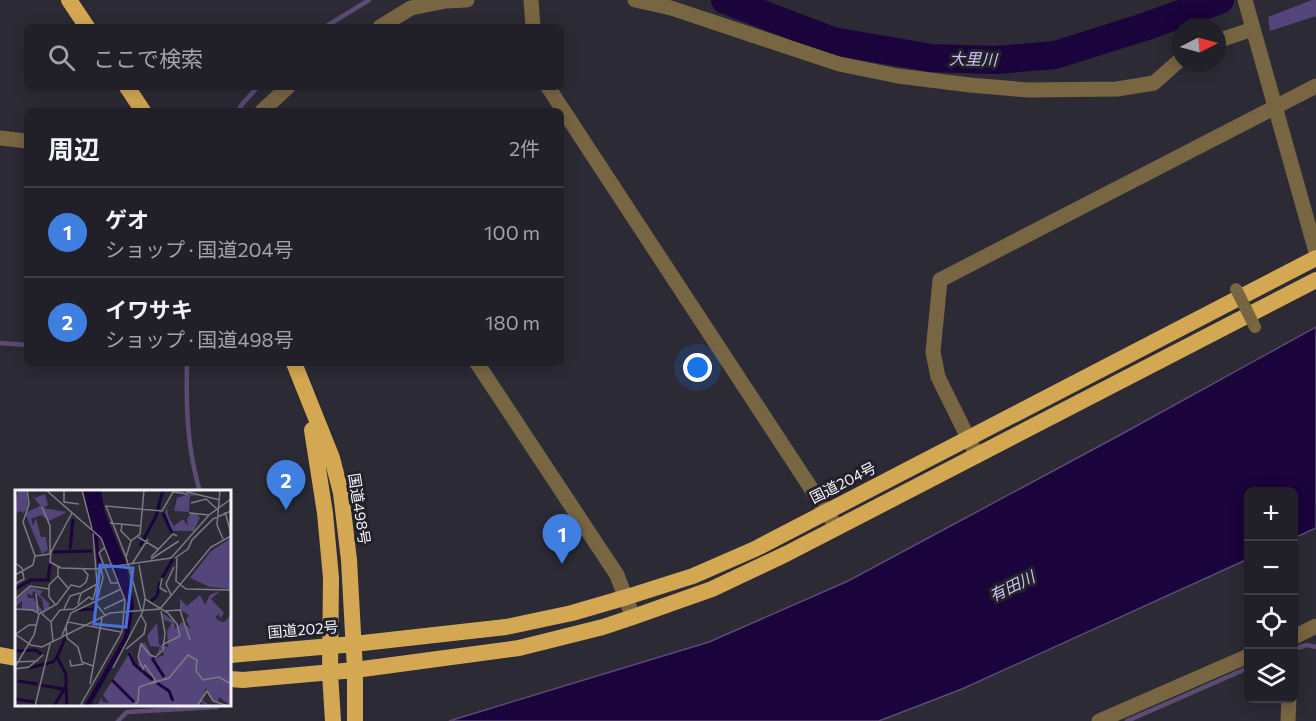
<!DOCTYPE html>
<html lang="ja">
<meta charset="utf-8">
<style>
:root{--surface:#212028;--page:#2d2d34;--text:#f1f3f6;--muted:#a2a3a8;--line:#3e3e45;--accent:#e6ad36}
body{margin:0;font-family:Commissioner,"Noto Sans JP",sans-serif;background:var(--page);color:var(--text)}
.controls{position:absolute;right:18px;bottom:18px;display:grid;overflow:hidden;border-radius:9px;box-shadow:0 3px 15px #0003}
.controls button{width:54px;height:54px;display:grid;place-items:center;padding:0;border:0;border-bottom:2px solid var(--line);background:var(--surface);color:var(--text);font:30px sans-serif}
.compass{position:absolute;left:1172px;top:18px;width:54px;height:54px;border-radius:50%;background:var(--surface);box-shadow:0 3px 15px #0003;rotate:84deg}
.you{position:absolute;left:698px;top:368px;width:21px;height:21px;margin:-15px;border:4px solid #fff;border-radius:50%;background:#1a73e8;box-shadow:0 0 0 9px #1a73e833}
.badge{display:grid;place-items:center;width:39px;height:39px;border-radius:50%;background:var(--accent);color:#fff;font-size:20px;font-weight:700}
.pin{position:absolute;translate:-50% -50px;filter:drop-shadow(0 2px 3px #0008)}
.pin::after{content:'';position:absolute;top:32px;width:21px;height:18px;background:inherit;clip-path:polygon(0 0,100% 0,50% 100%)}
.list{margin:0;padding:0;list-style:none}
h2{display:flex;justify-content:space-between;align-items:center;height:78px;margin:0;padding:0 24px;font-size:26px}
h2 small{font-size:20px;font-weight:400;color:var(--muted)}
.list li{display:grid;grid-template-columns:39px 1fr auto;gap:18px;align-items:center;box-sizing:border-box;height:90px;padding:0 24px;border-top:2px solid var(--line)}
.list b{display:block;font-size:22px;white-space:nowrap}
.list p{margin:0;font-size:20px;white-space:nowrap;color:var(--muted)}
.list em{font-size:20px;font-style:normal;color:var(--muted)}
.icon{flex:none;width:33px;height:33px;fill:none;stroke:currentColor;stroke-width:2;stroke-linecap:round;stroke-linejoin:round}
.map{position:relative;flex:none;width:1316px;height:721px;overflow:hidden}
.search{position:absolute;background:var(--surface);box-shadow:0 3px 15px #0003;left:24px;top:24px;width:540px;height:66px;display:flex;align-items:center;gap:15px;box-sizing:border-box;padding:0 21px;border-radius:9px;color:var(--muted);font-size:22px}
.panel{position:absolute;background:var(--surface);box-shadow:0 3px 15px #0003;left:24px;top:108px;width:540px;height:258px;border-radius:9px}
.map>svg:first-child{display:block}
.green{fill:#54457a}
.water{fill:#1b033c;stroke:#5c4b75;stroke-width:1.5}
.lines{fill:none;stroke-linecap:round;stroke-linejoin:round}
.stream{stroke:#5c4b75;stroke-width:4.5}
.river{stroke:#1b033c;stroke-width:28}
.minor{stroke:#786542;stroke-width:15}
.tertiary{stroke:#786542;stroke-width:15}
.trunk{stroke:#d4a853;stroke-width:16}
.pedestrian-bridge{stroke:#786542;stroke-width:12}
.labels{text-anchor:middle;stroke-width:6;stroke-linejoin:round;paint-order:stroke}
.street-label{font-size:15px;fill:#f3f2fa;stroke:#22202b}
.water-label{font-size:16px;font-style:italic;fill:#ccc2ee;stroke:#22202b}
.inset-river{fill:none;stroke:#1b033c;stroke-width:3}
.inset-road{fill:none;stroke:#7c7a84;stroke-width:1.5}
.view{fill:#486fdf;fill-opacity:0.15;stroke:#486fdf;stroke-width:3}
.inset-edge{fill:none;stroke:#f3f2fa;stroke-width:3}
</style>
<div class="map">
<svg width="1316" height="721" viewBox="0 0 1316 721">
<rect width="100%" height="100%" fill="#2c2a35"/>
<!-- green -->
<path class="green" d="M1312 0H1316V16L1270 31 1268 17Z"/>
<!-- water -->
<path class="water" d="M1316 327V528L1294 538V492H1248V559L962 689 879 721H449L709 642 848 581 1120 435Z"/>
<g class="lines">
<!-- stream -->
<path class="stream" d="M325 27 369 0
M238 111 243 103 258 87
M0 343 27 345
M187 363C186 407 187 448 200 492
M1294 649 1307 645 1316 647
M118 721 127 712 217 707V704
M1127 721 1248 668"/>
<!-- river -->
<path class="river" d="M725 0 833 41 931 58 996 60 1055 55 1144 27 1220 0"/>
<!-- minor -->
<path class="minor" d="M531 0 533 27
M635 0 671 8 839 64 898 76 970 85 1028 90 1117 89 1154 83 1181 59
M380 27 411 8 446 1 467 0
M1217 41 1253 29
M548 87 837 528
M262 111 288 87
M0 138 27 141
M477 363 617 575 633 617
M977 456 938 377 933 352 940 280 1316 86
M1294 637 1316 626
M1099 721 1248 656
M1288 721 1289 698"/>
<!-- tertiary -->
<path class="tertiary" d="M1245 0 1316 252"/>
<!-- trunk -->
<path class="trunk" d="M69 0 87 27
M127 87 143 111
M294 363 332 458 341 493 349 560 355 670V721
M312 430 325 513 331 578 330 673 333 721
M0 655 16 658
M230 655 354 644 506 627 572 613 627 597 693 576 755 549 1316 258
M230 679 243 680 355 670 519 648 603 627 633 617 712 589 786 554 1316 280"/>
<!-- pedestrian-bridge -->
<path class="pedestrian-bridge" d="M1236 289 1255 327"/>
</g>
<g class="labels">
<!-- street labels -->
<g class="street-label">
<text transform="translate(843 483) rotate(-27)" y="5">国道204号</text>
<text transform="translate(359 509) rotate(81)" y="5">国道498号</text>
<text transform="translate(303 630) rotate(-5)" y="5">国道202号</text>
</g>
<!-- water labels -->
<g class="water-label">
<text transform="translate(973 59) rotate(1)" y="6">大里川</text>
<text transform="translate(1012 586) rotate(-26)" y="6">有田川</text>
</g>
</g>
<!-- overview -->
<g transform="translate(15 490)">
<rect width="216" height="216" fill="#2c2a35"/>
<path d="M3 0H11L13 16 8 24 7 21 0 23ZM13 0 20 8 30 4 33 15 28 18 52 22 34 31 26 25 16 29 18 36 21 28 26 47H31L33 60 27 64 10 23 25 16ZM159 3 152 19 154 28 159 36 168 29 173 36 172 29 177 22 185 27 179 41H157L150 22ZM173 4 183 5 175 6 174 22 159 21 162 8ZM216 48V99L195 97 175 88 195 62ZM15 97 28 101 25 105 34 113V119L29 120 27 109 18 101 17 106 12 103 13 108H18L30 124H35H30L7 119V111L0 117 2 108ZM206 100 196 109 209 123 205 129 204 124 200 127 204 131 209 132 216 125V216L204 207 203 212 198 211 191 198 187 210 196 216 184 212 181 216H82L87 207V212L94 213 88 205 116 161 119 172 121 175H123L125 153H130L139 169 149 165 146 158V161L141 165 145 157 135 156 132 146 142 133 144 155 153 157 152 141 157 133 149 130 147 123 159 131 160 139 167 132 176 139 171 130 174 125 165 120V109L172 116 185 105 190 115 195 105Z" fill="#54457a"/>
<path d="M67 0H86L90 23 111 73 119 116 113 149 75 216H69L109 147 114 118 83 44 84 52 79 55Z" fill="#1b033c"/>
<path class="inset-river" d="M148 23 157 43M81 50 85 81M125 56 141 26 148 0M55 59 58 29M38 62 77 61M147 88 158 69M0 99 16 90H33L35 74M136 111 142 106 145 92M63 120 79 119 83 100M0 161 21 160 26 164M114 163 119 174 138 190M137 168 149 187M14 178 38 172 42 167M97 190 119 212M3 191 22 194M142 193 154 201 158 211M25 195 49 199M51 196 52 216M0 209 20 212M39 216 51 196V184L42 167 51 146"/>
<path class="inset-road" d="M31 0 86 48 110 110 107 142 65 216M49 0V12L64 14M67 0 77 39M205 0 202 35 208 49M172 2 205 10M176 13 191 9 202 19M210 22 216 43M57 23 36 62 35 72 46 78 80 79 156 68 194 25 216 9M174 23 194 25M95 33 126 36M107 34 106 41 116 51M78 43 82 94 78 110M123 47 143 59M90 57 84 63 96 93H103M20 66 35 64V36L27 17M111 67 116 51 125 44 129 0M136 67 158 44 162 46M160 68 173 59 177 50 198 29 216 21M162 68 161 91 171 99 216 100M136 69 164 51M0 73 7 78 9 89 0 94M117 74 133 49M43 77V86L53 98M86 78 88 88 81 114 90 125M0 85 18 75 20 66 8 32 14 14 12 0M147 88 145 98 152 102M21 104 23 122M156 105 151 94 159 77M0 109 15 96 34 99M130 109 153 123 162 134 165 146 147 155M40 114 34 107V95L43 86M63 114 66 103 82 94M0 119 18 120 24 124M49 119 55 106 65 103M89 119 110 109M126 120 111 67 91 16 147 21 158 2 173 4M150 121 165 120 175 150M24 124 42 114 56 95 65 97 71 92 73 85 68 79M27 124 36 132 45 120 59 119 74 107 78 110M36 132 38 151M51 136 53 132 106 142M51 136 52 148 63 157 67 172 78 176M0 144 16 155 27 157 95 123 145 119 196 57 216 46M1 144 14 135H22M47 146 56 123 106 99M111 159 129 144 131 134 126 125M135 165 141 167 148 160 150 143 146 121M55 170 56 176 69 174M0 172 23 171M0 177 19 145 24 124M98 178 128 121 130 108 124 75M0 179 14 177 28 165M75 194 87 128M134 194 154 188 173 165 182 170 181 181 188 190 204 187 216 194M20 216 35 154M118 216 123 212 124 197 141 191 130 175 128 179 123 167 126 154 135 165M182 216 192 201 198 211 213 216"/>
<path class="view" d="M85 75 118 78 111 137 79 134Z"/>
<rect width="216" height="216" class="inset-edge"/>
</g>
</svg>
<div class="controls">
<button>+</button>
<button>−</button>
<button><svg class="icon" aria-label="locate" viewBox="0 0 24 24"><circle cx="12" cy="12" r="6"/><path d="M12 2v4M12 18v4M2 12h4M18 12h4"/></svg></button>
<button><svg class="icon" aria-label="layers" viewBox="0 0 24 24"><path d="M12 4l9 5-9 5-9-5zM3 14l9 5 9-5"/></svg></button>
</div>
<svg class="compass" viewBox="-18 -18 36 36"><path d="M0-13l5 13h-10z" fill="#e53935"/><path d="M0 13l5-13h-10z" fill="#a2a3a8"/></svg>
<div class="you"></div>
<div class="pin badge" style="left:562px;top:564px;background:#3f7fe0">1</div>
<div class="pin badge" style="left:286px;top:510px;background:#3f7fe0">2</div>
<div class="search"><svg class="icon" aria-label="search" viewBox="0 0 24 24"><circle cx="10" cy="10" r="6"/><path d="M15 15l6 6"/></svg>ここで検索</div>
<section class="panel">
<h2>周辺<small>2件</small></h2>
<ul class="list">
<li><span class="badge" style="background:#3f7fe0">1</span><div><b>ゲオ</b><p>ショップ · 国道204号</p></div><em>100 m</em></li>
<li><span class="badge" style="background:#3f7fe0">2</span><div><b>イワサキ</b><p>ショップ · 国道498号</p></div><em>180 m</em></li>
</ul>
</section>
</div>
